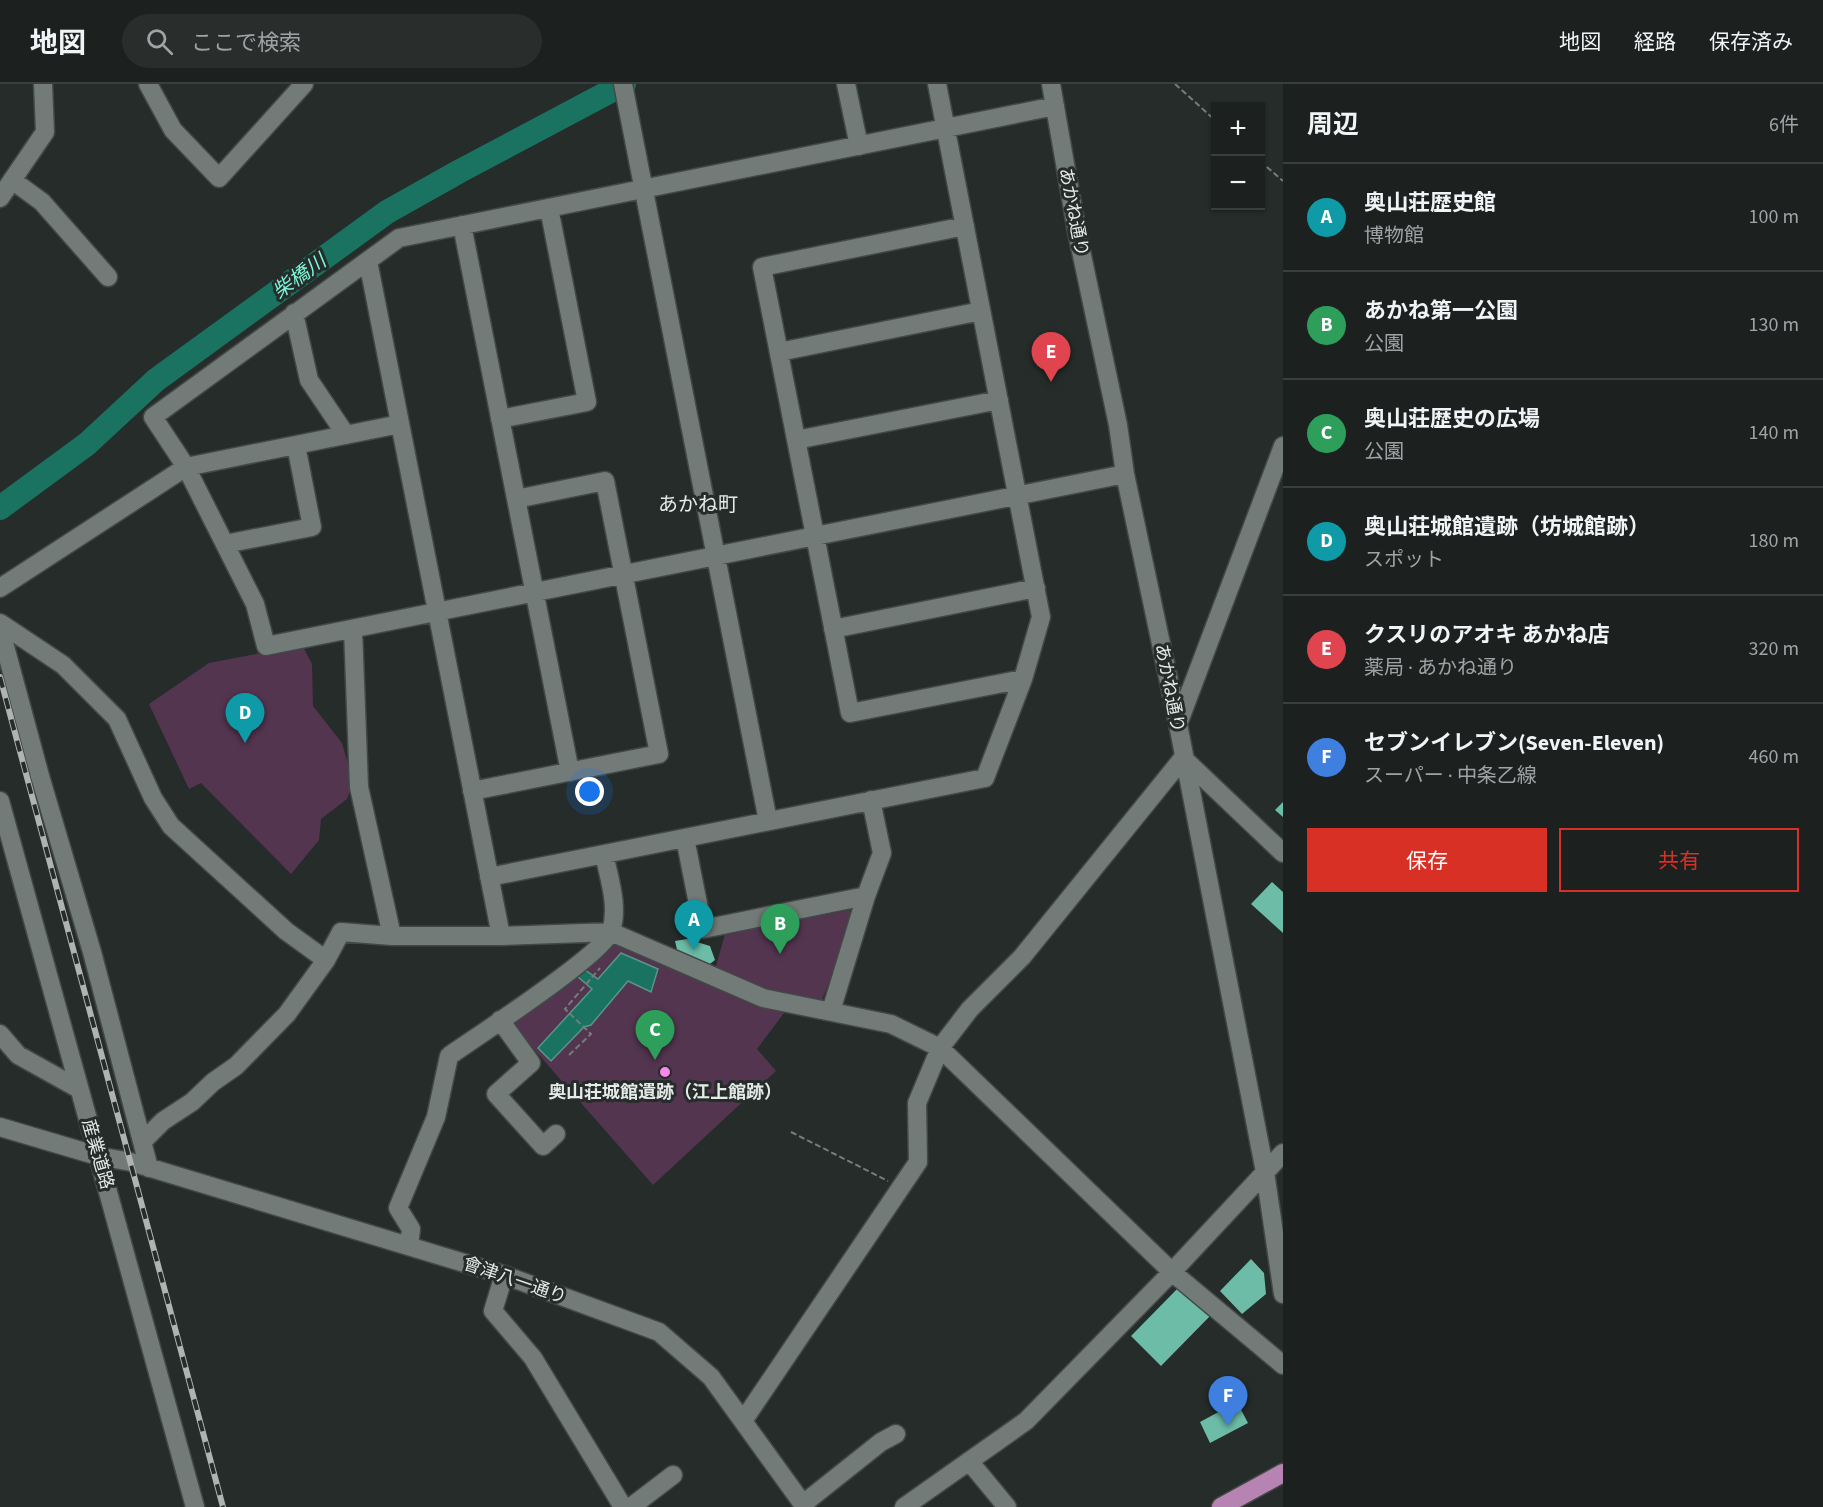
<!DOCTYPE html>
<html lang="ja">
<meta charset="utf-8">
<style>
:root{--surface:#1c2120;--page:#292e2d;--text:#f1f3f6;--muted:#a0a3a5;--line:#3a3e3e;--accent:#d93025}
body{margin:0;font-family:"Source Sans 3","Noto Sans JP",sans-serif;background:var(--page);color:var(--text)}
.controls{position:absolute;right:18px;top:18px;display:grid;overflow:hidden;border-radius:0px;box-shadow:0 2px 4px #0004}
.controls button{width:54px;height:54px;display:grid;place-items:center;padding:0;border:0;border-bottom:2px solid var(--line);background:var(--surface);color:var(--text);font:30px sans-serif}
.you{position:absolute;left:590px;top:708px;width:21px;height:21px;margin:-15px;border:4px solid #fff;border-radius:50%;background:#1a73e8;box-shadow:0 0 0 9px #1a73e833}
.badge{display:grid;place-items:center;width:39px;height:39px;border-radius:50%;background:var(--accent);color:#fff;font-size:20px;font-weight:700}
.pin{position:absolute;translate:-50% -50px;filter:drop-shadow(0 2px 3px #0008)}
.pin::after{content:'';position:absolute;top:32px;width:21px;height:18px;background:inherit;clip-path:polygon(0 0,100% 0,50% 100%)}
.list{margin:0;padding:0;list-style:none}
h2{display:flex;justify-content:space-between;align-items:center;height:78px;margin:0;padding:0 24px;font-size:26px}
h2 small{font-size:20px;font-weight:400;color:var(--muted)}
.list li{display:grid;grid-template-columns:39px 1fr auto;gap:18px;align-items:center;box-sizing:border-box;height:108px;padding:0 24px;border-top:2px solid var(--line)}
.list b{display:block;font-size:22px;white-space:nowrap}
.list p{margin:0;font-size:20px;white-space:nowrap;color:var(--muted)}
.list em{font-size:20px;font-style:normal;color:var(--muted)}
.actions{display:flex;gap:12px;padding:18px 24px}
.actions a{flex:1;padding:14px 0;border:2px solid var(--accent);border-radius:0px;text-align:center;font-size:21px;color:var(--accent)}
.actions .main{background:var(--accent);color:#fff}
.icon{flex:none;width:33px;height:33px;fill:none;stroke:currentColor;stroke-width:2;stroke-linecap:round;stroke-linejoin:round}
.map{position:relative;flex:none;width:1283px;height:1423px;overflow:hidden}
header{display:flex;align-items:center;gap:36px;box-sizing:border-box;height:84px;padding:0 30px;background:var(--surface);border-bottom:2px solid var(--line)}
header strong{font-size:28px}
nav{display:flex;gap:33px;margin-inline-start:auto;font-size:21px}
.search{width:420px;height:54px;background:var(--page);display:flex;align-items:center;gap:15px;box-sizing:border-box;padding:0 21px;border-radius:33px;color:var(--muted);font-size:22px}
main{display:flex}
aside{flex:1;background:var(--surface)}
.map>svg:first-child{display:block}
.green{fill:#53354f}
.water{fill:#1a7260;stroke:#579689;stroke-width:1.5}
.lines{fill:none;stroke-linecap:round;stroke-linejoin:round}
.river{stroke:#1a7260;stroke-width:24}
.building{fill:#6cbca7}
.minor-casing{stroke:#424846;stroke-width:21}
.major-casing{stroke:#424846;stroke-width:21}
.path{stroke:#767d7b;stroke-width:2;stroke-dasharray:6 3;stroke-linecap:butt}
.minor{stroke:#727b78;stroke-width:18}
.major{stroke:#b783b2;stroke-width:18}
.rail-casing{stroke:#afb4b2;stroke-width:6}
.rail{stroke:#252c2a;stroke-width:4;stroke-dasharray:11;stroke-linecap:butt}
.poi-dot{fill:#f888ea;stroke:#252c2a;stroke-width:2}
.labels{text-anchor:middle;stroke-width:6;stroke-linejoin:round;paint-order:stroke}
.street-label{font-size:18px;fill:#e5eae8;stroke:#252c2a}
.poi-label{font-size:18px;font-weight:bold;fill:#e5eae8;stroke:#252c2a}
.water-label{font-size:20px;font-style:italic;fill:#7ff5d7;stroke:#252c2a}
.neighbourhood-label{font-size:20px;fill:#e5eae8;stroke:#252c2a}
</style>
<header>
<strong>地図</strong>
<div class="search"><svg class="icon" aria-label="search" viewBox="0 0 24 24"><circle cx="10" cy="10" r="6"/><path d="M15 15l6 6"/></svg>ここで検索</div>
<nav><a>地図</a><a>経路</a><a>保存済み</a></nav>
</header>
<main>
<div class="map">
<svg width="1283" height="1423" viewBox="0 0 1283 1423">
<rect width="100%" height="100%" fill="#252c2a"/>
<!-- green -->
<path class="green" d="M302 561 312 580 313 622 342 659 353 698 347 715 321 735 319 756 291 790 201 699 189 705 149 620 209 579Z
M849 826 855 832 820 921 758 908 714 889 725 850Z
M617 857 787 925 757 965 776 987 653 1101 510 938Z"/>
<!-- water -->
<path class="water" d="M621 869 658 885 651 908 628 897 591 941 584 943 551 977 538 964 592 905 577 892 585 886 598 895Z"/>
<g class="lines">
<!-- river -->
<path class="river" d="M0 424 87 360 156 296 387 128 460 87 624 0"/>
</g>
<!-- building -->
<path class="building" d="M1283 718V733L1275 726Z
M1272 798 1283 808V849L1251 820Z
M687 855 710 862 715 876 706 883 678 870 675 857Z
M1251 1175 1264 1189 1266 1210 1242 1230 1220 1207Z
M1181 1201 1211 1231 1161 1282 1131 1252Z
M1237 1318 1248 1339 1210 1359 1200 1338Z"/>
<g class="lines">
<defs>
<path id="minor" d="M148 0 173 46 219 94 304 0
M623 0 768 737
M846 0 859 62
M1051 0 1077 148 1118 341 1125 390 1178 640 1265 1088 1283 1210
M1055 22 399 154 153 333 186 383 255 520 266 562 1125 390
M12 96 42 118 108 193
M0 114 45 48 43 0
M462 141 570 688
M965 142 762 183 850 629 1023 595
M368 177 501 852
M294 229 309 296 346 351
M779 268 981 227
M500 335 587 318 549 124
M796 356 999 316
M225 460 312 443 296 361
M0 504 186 383 400 340
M0 539 63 581 117 635 153 714 171 742 286 847 326 876 341 848 392 852H501L611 848 763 914 891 940 940 964 1172 1188 1283 1281
M0 544 40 692 92 868 149 1084
M353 545 359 703 392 852
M833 545 1036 504
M1178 640 1283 362
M472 707 659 670 605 397 516 415
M0 717 195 1423
M685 754 703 845 866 812
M489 793 985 694 1023 595 1041 533 937 0
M831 927 866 812 882 769 871 716
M500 936 531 979 496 1010 543 1062 556 1050
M0 950 18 971 79 1005
M0 1043 98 1072 131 1078 504 1191 659 1248 711 1293 805 1423
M142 1058 163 1037 192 1018 213 998 236 982 287 930 326 876
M409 1162 411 1145 398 1124 436 1033 449 972C476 953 604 870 611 847 619 822 609 794 604 770
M504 1191 493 1227 533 1274 623 1423
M743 1337 918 1078 917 1019 940 964 970 925 1022 873 1183 674 1283 769
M969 1377 1007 1423
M803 1420 881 1358 896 1350
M631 1423 673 1391
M904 1423 1026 1337 1172 1188 1283 1069"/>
<path id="major" d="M1221 1423 1283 1389"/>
</defs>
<!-- minor casing -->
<use href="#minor" class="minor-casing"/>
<!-- major casing -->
<use href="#major" class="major-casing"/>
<!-- path -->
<path class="path" d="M1175 0 1216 37
M1260 77 1283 97
M569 971 591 950 565 925 600 884
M791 1048 888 1097"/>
<!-- minor -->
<use href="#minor" class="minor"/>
<!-- major -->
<use href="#major" class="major"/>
<defs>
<path id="rail" d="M0 593 223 1423"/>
</defs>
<!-- rail casing -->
<use href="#rail" class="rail-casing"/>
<!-- rail -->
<use href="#rail" class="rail"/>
</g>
<!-- markers -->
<circle class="poi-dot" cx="665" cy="988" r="6"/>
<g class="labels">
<!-- street labels -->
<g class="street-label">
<text transform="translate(1074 128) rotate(79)" y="6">あかね通り</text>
<text transform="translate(1170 604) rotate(79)" y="6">あかね通り</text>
<text transform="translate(98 1070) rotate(74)" y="6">産業道路</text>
<text transform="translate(515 1196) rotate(19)" y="6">會津八一通り</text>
</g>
<!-- poi labels -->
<g class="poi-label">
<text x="665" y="1014">奥山荘城館遺跡（江上館跡）</text>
</g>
<!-- water labels -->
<g class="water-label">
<text transform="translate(299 192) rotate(-36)" y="7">柴橋川</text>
</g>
<!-- neighbourhood labels -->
<g class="neighbourhood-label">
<text x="698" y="427">あかね町</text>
</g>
</g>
</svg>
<div class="controls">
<button>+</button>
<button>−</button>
</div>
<div class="you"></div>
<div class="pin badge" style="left:694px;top:866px;background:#0f9aa8">A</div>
<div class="pin badge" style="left:780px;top:870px;background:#2e9e5b">B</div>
<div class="pin badge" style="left:655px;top:976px;background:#2e9e5b">C</div>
<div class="pin badge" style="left:245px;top:659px;background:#0f9aa8">D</div>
<div class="pin badge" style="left:1051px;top:298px;background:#e0444e">E</div>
<div class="pin badge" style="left:1228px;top:1342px;background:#3f7fe0">F</div>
</div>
<aside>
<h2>周辺<small>6件</small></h2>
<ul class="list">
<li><span class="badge" style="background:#0f9aa8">A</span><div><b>奥山荘歴史館</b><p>博物館</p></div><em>100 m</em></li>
<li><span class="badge" style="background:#2e9e5b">B</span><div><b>あかね第一公園</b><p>公園</p></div><em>130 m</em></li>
<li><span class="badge" style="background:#2e9e5b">C</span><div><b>奥山荘歴史の広場</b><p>公園</p></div><em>140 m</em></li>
<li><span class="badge" style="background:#0f9aa8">D</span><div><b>奥山荘城館遺跡（坊城館跡）</b><p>スポット</p></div><em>180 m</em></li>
<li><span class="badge" style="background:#e0444e">E</span><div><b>クスリのアオキ あかね店</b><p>薬局 · あかね通り</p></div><em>320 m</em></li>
<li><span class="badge" style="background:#3f7fe0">F</span><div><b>セブンイレブン(Seven-Eleven)</b><p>スーパー · 中条乙線</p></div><em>460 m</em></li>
</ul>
<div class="actions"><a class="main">保存</a><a>共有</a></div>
</aside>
</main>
